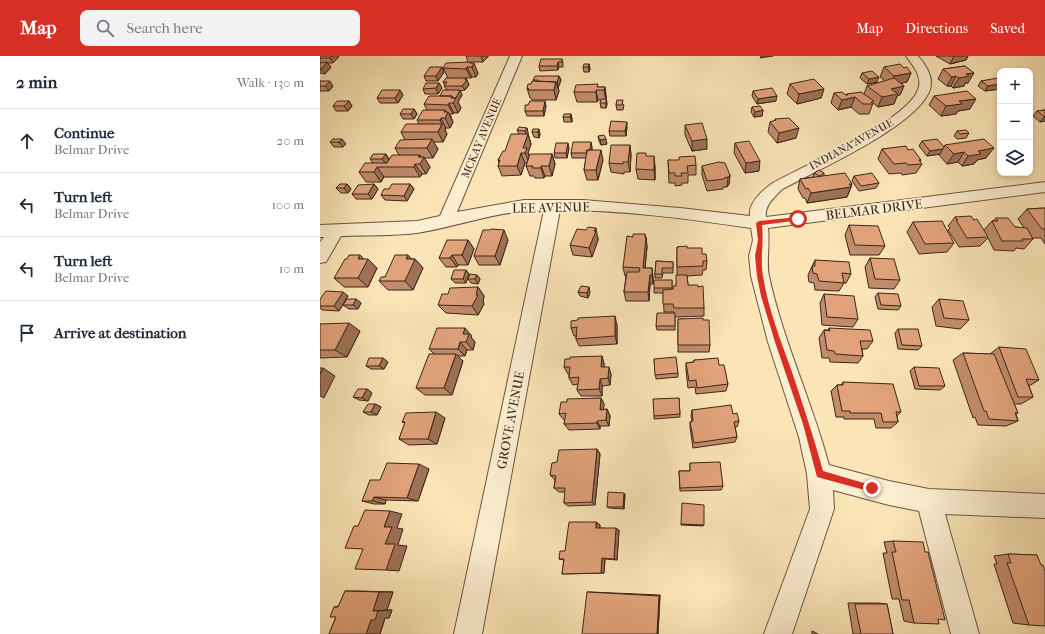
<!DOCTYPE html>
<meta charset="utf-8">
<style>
:root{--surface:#fff;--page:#f2f2f3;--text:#1f2937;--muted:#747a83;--line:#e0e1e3;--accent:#d93025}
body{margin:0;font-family:"IM FELL French Canon",serif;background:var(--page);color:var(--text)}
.controls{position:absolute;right:12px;top:12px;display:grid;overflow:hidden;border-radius:8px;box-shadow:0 2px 6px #0003}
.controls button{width:36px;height:36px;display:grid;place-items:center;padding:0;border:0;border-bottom:1px solid var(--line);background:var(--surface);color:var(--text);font:20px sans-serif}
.stop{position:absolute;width:12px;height:12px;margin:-9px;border:3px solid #d93025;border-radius:50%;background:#fff}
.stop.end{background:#d93025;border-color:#fff;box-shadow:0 1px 4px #0008}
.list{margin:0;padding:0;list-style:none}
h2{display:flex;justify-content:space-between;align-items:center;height:52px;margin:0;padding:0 16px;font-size:17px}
h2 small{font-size:13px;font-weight:400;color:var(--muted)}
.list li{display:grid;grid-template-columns:26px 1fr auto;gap:12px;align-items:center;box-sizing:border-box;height:64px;padding:0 16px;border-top:1px solid var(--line)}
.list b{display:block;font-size:15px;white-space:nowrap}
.list p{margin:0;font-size:13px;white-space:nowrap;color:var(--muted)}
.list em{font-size:13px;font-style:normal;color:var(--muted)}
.icon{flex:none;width:22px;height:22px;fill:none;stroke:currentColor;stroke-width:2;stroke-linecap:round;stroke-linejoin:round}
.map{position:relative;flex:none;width:725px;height:578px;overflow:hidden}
header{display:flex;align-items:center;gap:24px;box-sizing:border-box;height:56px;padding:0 20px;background:var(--accent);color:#fff}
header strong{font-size:19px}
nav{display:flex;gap:22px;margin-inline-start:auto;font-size:14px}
.search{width:280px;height:36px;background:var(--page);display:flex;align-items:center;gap:10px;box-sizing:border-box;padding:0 14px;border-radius:8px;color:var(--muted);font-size:15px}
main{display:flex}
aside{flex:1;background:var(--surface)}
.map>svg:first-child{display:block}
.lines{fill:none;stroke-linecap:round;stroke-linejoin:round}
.minor-casing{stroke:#6b5541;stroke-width:2}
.minor{fill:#fceed0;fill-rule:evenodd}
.wall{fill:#c28c6b;stroke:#3b251a}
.shaded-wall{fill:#9e7257;stroke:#3b251a}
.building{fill:#e2a37c;stroke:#3b251a}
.route{fill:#d93025}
.labels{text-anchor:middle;stroke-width:3.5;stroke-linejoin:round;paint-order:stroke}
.far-street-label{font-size:11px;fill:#3b251a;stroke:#fceed0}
.street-label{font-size:13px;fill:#3b251a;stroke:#fceed0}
</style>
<header>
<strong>Map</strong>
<div class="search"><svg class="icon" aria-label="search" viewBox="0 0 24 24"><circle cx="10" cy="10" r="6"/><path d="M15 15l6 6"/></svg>Search here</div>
<nav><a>Map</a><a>Directions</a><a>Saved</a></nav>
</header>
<main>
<aside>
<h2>2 min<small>Walk · 130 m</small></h2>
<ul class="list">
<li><svg class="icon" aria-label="ahead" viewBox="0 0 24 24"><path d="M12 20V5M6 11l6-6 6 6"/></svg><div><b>Continue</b><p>Belmar Drive</p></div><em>20 m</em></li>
<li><svg class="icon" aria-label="left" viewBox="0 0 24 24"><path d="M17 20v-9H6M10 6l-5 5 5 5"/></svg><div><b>Turn left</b><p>Belmar Drive</p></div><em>100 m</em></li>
<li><svg class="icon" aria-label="left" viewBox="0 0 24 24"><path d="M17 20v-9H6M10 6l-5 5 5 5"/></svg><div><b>Turn left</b><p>Belmar Drive</p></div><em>10 m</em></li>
<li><svg class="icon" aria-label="arrive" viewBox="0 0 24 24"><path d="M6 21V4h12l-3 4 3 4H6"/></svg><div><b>Arrive at destination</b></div></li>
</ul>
</aside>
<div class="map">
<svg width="725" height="578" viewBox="0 0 725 578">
<rect width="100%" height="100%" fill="#fbe5b7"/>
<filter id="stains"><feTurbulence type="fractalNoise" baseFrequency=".005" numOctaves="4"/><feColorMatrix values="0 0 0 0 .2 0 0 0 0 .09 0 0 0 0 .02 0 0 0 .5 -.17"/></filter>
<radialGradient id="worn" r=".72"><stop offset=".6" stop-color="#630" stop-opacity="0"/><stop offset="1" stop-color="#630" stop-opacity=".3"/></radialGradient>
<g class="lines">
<defs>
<path id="minor" d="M190 0H202L137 156 204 144H263L360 152 430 160C428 147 442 135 451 128 483 110 582 67 597 36 604 22 594 11 586 0H598C606 9 615 23 609 36 593 72 497 114 461 134 454 142 444 150 446 161L725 126V136L448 172C450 189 446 204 449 220 463 285 492 345 509 409L569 425 609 433 725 438V462L625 458 659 578H631L599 455 569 449 513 434 514 453 472 578H444L490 453 487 418 479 381 448 286 431 220 429 200 433 184 431 172C368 163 304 154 240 154L162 578H134L224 154C180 154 140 170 97 177 73 180 46 179 21 180L6 206 0 207V186L4 181H0V169L97 165 120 160Z"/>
</defs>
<!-- minor casing -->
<use href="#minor" class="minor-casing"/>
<!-- minor -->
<use href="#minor" class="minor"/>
</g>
<!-- wall -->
<path class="wall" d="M0 0H18L19 1 13 7H7L11 11 5 18 0 17Z
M146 0H168V1L163 6H151L158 17 156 21H152L151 22H146L149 29 145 34 140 35 142 39 138 46 141 52 138 57H134L133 58H130L133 66 130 72H126L125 74 127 78 123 86H113L118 93 113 102H104L110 111 106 118H102L100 121H64L61 126H46L39 116 53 107 50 103 66 98 69 103 79 99 75 92 85 84 81 76 99 68 97 64 107 54 104 48 120 40 127 34 124 30 125 29 123 26 128 22 123 12 148 6Z
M616 0H648L646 4 630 8Z
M242 3 243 8V11H239L238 14 220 15 219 10Z
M269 8 270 13 269 16H264L263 11Z
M645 10 648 27H645L644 30 633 32 631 30H627L618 23 623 13Z
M122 11 124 16 118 25H106L104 20Z
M564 11 591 17 587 26 581 27 584 30 580 39 577 40 574 48 558 51 553 47 549 58H539L531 51 518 54 511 47 514 37 526 39 527 38H544L547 30 565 25 560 21Z
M542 17 557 26 547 28 540 22Z
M239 20 241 24 238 32 239 35 236 44H212L211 42H210L207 32 214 25 213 24Z
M680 23V33L665 35 658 30 661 25Z
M0 25 13 30 9 35H0Z
M119 27 122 32 118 38H105L103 33Z
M470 28 504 33 501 42 477 48 467 38Z
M278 31H285L287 48 286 52H281L280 47 281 44H278L277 46H257L254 36Z
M433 35 456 45 437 48 432 40Z
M83 39 78 47H60L57 42Z
M614 40 650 53 638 55 636 58 621 60 609 49Z
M297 44 304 49 303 54H297L296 49Z
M29 45 32 50 28 55H16L13 50Z
M226 50 224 60H207L205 55Z
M432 51 443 54 442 60 434 61 431 56Z
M94 53 97 58 94 63H83L80 58Z
M725 54V65L720 66 713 60 717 55Z
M251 58 252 63V66H244L243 61Z
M455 63 476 82 457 87 448 76 450 66 455 65Z
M365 69 387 93 372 95 365 79Z
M307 71 306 80H290L289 75Z
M207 72 208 77V78L211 88 208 97 210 100 232 98 235 108 232 120H225L224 122H215L214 120H210L206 110 207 107H205L201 119 182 120 178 110 179 107 178 104 199 78 197 74Z
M213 73 220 78 219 82 214 81 212 76Z
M637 75 649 77 646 82 637 83 634 80Z
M278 80 287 88 281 89 279 85Z
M13 83 26 88 23 91H14L10 86Z
M602 85 624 91 625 89 666 102 657 104 654 108 642 110 638 106 627 108 619 99 620 98 607 100 599 90Z
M415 87 439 115 425 117 414 97Z
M310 89 311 99 310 116H304V118L291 116 289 107Z
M272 91V94L283 104 278 124H267L264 114 266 102H252L251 97Z
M249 92 247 102H235L234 97Z
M562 93 588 94 601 104 600 106 602 108 596 117 582 119 581 117 569 118 558 103Z
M348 104 376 109V119H368V127H362V129L355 130V127H349Z
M335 110V124L318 123 316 113Z
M382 110 410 119 409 128 407 131H403V133L387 135 382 119Z
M494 117H504V120L532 128 531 131 527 141 487 147 485 142H483L478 133 480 123 493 121Z
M534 120 559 127 556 132 539 135 532 125Z
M27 128 31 133 28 137H21L16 132Z
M54 128 58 133 52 143H36L32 138Z
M90 128 94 133 87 145 65 144 61 139 69 133Z
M725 152V188L721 182H713V183L704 193 696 192 694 195 674 194 668 182 660 190 639 191 628 174 630 172 628 170 635 161 654 164 664 174 672 165H673L676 162 695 171 704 172 698 163 707 153Z
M593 166 634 187 627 196 599 198 587 176Z
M529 169 565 190 559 199H530L525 179Z
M278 181V184L272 201 253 199 250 189Z
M326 181 327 191 325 212H332L333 221V228H330L329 245H306L304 236 306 220H305L303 211Z
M148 184 154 193 148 209H138L137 211H126L119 202Z
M188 184 180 209H159L154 200Z
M357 191 367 192 382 198 387 205 386 214H383L382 219 367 220 368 229 378 231 384 252V260L355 261V274H337L336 270 354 257V256H344L343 237H334V232L352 224V233H353L356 230 357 219Z
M88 199 91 203H95L103 212 93 234H68L59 225 65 221Z
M550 202 580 224 574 233 549 232 545 211Z
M44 203 57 212 48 231H24L14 222Z
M495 204 531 218 526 227H524L519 235 495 234 494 227 489 226 488 219Z
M336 205 353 206V217H343L342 222H335V218Z
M146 214 149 218 146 227H135L131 223Z
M157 219 160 223 158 228 151 227 148 223Z
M158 231 164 240 163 246 164 248 158 259 126 257 118 249 128 238Z
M258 236H270L268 242 260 240Z
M558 237 581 250 578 254 558 253 555 241Z
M504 238 538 263 533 271 502 269 500 247Z
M28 240 19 255 2 254 0 252V243Z
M36 243 41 247 38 253H29L23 249Z
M619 243 649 264 640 273 616 270 612 251Z
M358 263 383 264 390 289 389 296H358Z
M258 264 297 269V288L259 290 256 283V280H254L251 272Z
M0 268 40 275 27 301 0 302Z
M509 272 553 285 547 293H542L543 300 538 307 510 306 509 302H502L499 282 504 274H508Z
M578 273 602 290 598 294 578 293 575 277Z
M152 280 151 281 155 286 153 294H147L145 300H138L143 305 132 339H105L96 332 114 298 109 293Z
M679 291 719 324 709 330 713 341 701 348H694L698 357 696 358 698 365 686 370 658 369 655 361 653 362 633 304 643 297 670 298Z
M282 300 284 308V311L291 318 290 329 282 330V340H261L257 334 258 328 253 329 249 322V318H248L244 311Z
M334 303 358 317V321L336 323Z
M374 304 399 309 408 328 406 335 376 338 375 331 368 332 366 314V307L374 306Z
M68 306 64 313H51L46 310Z
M594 311 625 330 620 334 595 333 590 315Z
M523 326 581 356 577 360 578 366 571 372H556L554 363H524V361H516L511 335 517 329H521Z
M47 333 52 337 48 345 39 344 33 341Z
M281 342 284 348 283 354 287 353 290 360 289 370H280V373L249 374 244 368 245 364H244L239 358 247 346Z
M359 342 360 361 334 363V360Z
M55 348 61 351 57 359H49L43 356Z
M372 354 413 358 419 365 417 371H415L417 381 415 386 373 392 370 371V366L372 365 371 360Z
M125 362 117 388 89 389 79 383 85 367 82 366Z
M277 393 280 398 275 449 248 450 244 447 245 436H239L234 432 235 424 230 419 237 406Z
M370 407 403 430 401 434 360 435 359 415H370Z
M109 413 98 445 66 444 65 448H54L42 445 60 424Z
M304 437 305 438 304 453 289 452 287 451Z
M276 466 280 469V472L299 474 297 504 285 503 284 517 242 518 244 504 239 503 245 495Z
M361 468 384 469 383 470 361 469Z
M573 485 618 563 594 567 584 565 579 543H572L563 497H567L564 486Z
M688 498 717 499 709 569 693 567 674 508H677L674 500Z
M25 535H39L73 536 67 554H72L69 562H65L60 578H9L16 561 14 551 19 550Z
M267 536H271L340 539 338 578Z
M528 547H558L567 548 573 578H533Z
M492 575 498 578H492Z"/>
<!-- shaded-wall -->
<path class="shaded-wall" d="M12 0H18L19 1 13 7 10 2Z
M161 0H168V1L163 6Z
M441 0H453L440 2Z
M634 0H648L646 4 630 8Z
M7 6 11 11 5 18 1 13Z
M150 6 152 10 154 7 158 17 156 21 150 7Z
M238 6 239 11 238 14 237 10Z
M269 8 270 13 269 16 268 11Z
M122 11 124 16 118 25 116 20Z
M147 11 152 21 151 22 146 13Z
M591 17 587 26 570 30 574 20Z
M654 17 648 27H645L644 30 633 32 639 22 646 18Z
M239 20 241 24 238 32 237 27Z
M636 20 631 30H627L632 21Z
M559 21 557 26 547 28 549 23Z
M146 22 149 29 145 34 142 30Z
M710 23H713L710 27Z
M10 25 13 30 9 35 5 30Z
M236 26 239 35 236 44 234 34Z
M119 27 122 32 118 38 116 32Z
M680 28V33L665 35 668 30Z
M584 30 580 39 577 40 574 48 558 51 562 41 571 33Z
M285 31 286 41V44L284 34Z
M504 33 501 42 477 48 479 38Z
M80 34 83 39 78 47 75 42Z
M140 34 142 39 138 46 141 52 138 57 131 42 132 40 136 42Z
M276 34 278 44 277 46 276 36Z
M457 40 456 45 437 48 438 43Z
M535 41 531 51 518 54 522 44Z
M286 43 287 48 286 52Z
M656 43 650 53 638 55 636 58 621 60 626 50 639 45Z
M29 45 32 50 28 55 24 50Z
M225 45 226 50 224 60 223 55Z
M129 47 134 57 133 58 128 49Z
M94 53 97 58 94 63 91 58Z
M125 54 127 58 128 56 133 66 130 72 125 62 124 56Z
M443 54 442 60 434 61 435 56Z
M251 58 252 63V66L250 61Z
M724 61H725V65L720 66Z
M121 62 126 72 125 74 127 78 123 86 118 76 122 68 120 64Z
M307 66V71L306 80 305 75Z
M207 72 208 77V78L211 88 208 97 210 102 209 107 203 92 207 80 205 75Z
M479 72 476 82 457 87 459 77Z
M219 73 220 78 219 82 218 76Z
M22 83 26 88 23 91 19 86Z
M112 83 118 93 113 102 107 92Z
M286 83 287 88 281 89 280 84Z
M387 83V93L372 95V85Z
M271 86 272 91 271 102 269 96Z
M248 87 249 92 247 102 246 97Z
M310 89 311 99 310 116 308 106Z
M674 92 666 102 657 104 654 108 642 110 648 100 658 95Z
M623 93 620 98 607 100 610 95Z
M281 94 283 104 278 124 276 114Z
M644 96 638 106 627 108 634 98Z
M201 97 205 107 201 119 197 110Z
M66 98 69 104 66 108 62 103Z
M232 98 235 108 232 120 229 110Z
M100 99 103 103 104 101 110 111 106 118 100 108 98 101Z
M334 100 335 110V124L334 114Z
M440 105 439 115 425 117 426 107Z
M95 108 102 118 100 121 94 111Z
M221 110 225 120 224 122 221 112Z
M57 111 64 121 61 126 54 116Z
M410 119 409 128 407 131 408 121Z
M27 128 31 133 28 137 24 132Z
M54 128 58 133 52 143 48 138Z
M90 128 94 133 87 145 84 140Z
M531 131 527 141 487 147 491 137Z
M276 172 278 184 272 201 269 192Z
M184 174 188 184 180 209 175 200Z
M325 178 326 184V181L327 191 324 221 323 212Z
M148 184 154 193 148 209 142 199Z
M40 199 46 205 48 203 57 212 48 231 38 222V203Z
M88 199 94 206 95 203 103 212 93 234 85 225 86 203Z
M132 199 138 209 137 211 130 202Z
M332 212 333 221V228L332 219Z
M146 214 149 218 146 227 143 223Z
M157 219 160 223 158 228 155 223Z
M330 219V228L329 245 328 236Z
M158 231 164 240 163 246 164 248 158 259 152 250Z
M269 231 270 236 268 242 267 237Z
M23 236 28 240 19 255 14 250Z
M36 243 41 247 38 253 33 249Z
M295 260 297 269V288L295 280Z
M29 267 40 275 27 301 15 294Z
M145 272 152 280 151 281 155 286 153 294 146 286 143 278Z
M140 286 147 294 145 300 138 293Z
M136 298 143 305 132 339 124 332Z
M282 300 284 308V318L281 311Z
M63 302 68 306 64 313 59 310Z
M289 311 291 318 290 329 288 322Z
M3 312 15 320 4 342 0 340V318Z
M280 323 282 330V340L279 333Z
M47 333 52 337 48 345 42 342Z
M281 342 284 348 283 360 280 354Z
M55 348 61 351 57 359 51 356Z
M287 353 290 360 289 370 286 364Z
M116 356 125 362 117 388 108 383Z
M277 365 280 370V373L277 367Z
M277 393 280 398 275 449 272 446Z
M99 408 109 413 98 445 87 442Z
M304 437 305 438 304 453 303 451Z
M54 441 66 444 65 448 52 445Z
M70 455 82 458 77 472 83 473 78 489 87 490 79 515 66 514 64 471Z
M276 466 280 469 279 475 276 472Z
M296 472 299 474 297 504 294 503Z
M282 502 285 503 284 517H281Z
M59 536H73L67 554 53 555Z
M340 539 338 578H337L339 540Z
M72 554 69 562H65L60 578H46L51 564 58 555Z"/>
<!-- building -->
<path class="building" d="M0 0H12L10 2H0Z
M221 3H242V6H238L237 10H219Z
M7 6 1 13H0V7Z
M150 6V7H154L152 11H147L146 13 123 12 126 7Z
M264 8H269L268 11H263Z
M580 8 584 12 587 11 591 17 574 20 564 11Z
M645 10 654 17 646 18 649 20 639 22 636 20 632 21 623 13Z
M110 11H122L116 20H104Z
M552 15 559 21 549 23 542 17Z
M215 20H239L237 27 236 26 216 25 217 24H213Z
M126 22H146L145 24H147L142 30H124L127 26H123Z
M574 22 584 30 571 33 578 38 562 41 547 30Z
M678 22 680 23V28L668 30 661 25Z
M494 23 504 33 479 38 470 28Z
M0 25H10L5 30H0Z
M212 25 236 26 234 34H208L209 33 207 32 208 28H211Z
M106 27H119L116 32 103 33Z
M278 28 277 31H285L284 34H276V36H254L256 29Z
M452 32 457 40 438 43 433 35Z
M62 34H80L75 42H57Z
M123 34H140L136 42H133L132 40H120Z
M647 35 656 43 639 45 642 48 626 50 614 40Z
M522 36 526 39H528L527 38 541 36 554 45 551 46 553 48H543L535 41 522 44 514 37Z
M109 40H132L131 42H136L133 47H129L128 49 104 48Z
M281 43H286V47H280Z
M297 44H303L302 49H296Z
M17 45H29L24 50H13Z
M210 45H225L223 55H205V49H208Z
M440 50 443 54 435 56 432 51Z
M83 53H94L91 58H80Z
M103 54H125L124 56H128L125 62H121L120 64H97Z
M725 54V61L717 55Z
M244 58H251L250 61H243Z
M469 62 479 72 459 77 450 66 456 64 455 63Z
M291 65 307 66 305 75H289Z
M382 67 387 83 372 85 365 69Z
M86 68H122L118 76H81Z
M199 71 207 72 205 75 197 74Z
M213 73H219L218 76H212Z
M646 74 649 77 640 78 637 75Z
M191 78H208L203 92H207L205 97H201L197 110H178L180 104H178L183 95H185Z
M284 79 286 83 280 84 278 80Z
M13 83H22L19 86H10Z
M112 83 107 92H75L80 84Z
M617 83 624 91 623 93 610 95 602 85Z
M664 83 674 92 658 95 661 98 648 100 644 96 634 98 625 89Z
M429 85 440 105 426 107 415 87Z
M253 86H271L270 94H267V97H251Z
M236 87H248L246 97H234Z
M291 89H310L308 106H303V108L289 107Z
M586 90 588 94 593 93 601 104H599L602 108 588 109 586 107 574 108 562 93Z
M267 94H281L276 114H264Z
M317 97H326V100H334V114L316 113Z
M53 98H66L62 103H50Z
M210 98H232L229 110H221V112H212L213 110H206Z
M72 99H100L98 101H104L100 108H95L94 111H57L54 116H39L45 107H67Z
M375 100 376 109 367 110 368 117H361L362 120H355V117H349L348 104H359V101Z
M399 106 405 107 410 119 408 121 404 122V123L387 125 382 110Z
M499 114 504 117 500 120 494 117Z
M525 117 532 128H529L531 131 491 137 488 132 486 133 480 123Z
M552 117 559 127 541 130 534 120Z
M20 128H27L24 132H16Z
M54 128 48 138H32L38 129Z
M72 128H90L84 140 61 139 64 133H69Z
M725 152V173H722L707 153Z
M651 160 654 164 657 163 668 181 647 182 636 164H638L635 161Z
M676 162H688L695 171 707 172 713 183H702L703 185H682L672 165H678Z
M622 165 634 187 605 188 593 166Z
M529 169 558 170 565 190 535 189Z
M268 171 276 172 274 175H276L269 192 250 189 257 173 266 174Z
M171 173 184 174 175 200H154L163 174H170Z
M313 178H325V181H326L323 212H332V219H330L328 236H304L307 216H319L320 212 303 211 307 180 313 181Z
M127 184H148L142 199H132L130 202H119Z
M367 190V192H382V198H386L387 205H383V210L357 211V191Z
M29 199H40L38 203H48L38 222H14L25 203H27Z
M75 199H88L86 203H95L85 225H59L61 221H65Z
M550 202 574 203 580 224 555 223Z
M495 204 529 206 531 218 522 217 524 227 499 225 497 218 493 217 492 210H495Z
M336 205 353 206V212H342V218H335Z
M134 214H146L143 223H131Z
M150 218 157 219 155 223H148Z
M356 219H367L368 229H378V231L383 230 384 252H354L353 248H343V234L353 233V230H356Z
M334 224H352V232H334Z
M261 230 269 231 267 237 258 236Z
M158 231 156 239H158L152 250 118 249 122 238H128L130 232Z
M6 235 23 236 14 250H0V243Z
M558 237 578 238 581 250 561 249Z
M504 238 534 240 538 263 507 261Z
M27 243H36L33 249H23Z
M619 243 643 245 649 264 624 262Z
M337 257H355V270H336Z
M295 260V280L256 283 257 271 251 272V265L258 264V262Z
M383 262V264H389L390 289H358V263Z
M29 267 15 294H0V268Z
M117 272H145L143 278H149L146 286H140L138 293H109Z
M509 272 550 274 553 285H540L543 300 515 298 514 295 507 294 504 274 510 275Z
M578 273H598L602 290 582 289Z
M679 291 706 293 719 324 706 323 713 341H698Z
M643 297 674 298 698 357H695L698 365 669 363 666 355H664Z
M109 298H136L124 332H96Z
M282 300 281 311H289L288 322 280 323 279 333 257 334 259 321 249 322 250 311H244L245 303H250V301Z
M356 301 358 317 335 319 334 303Z
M49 302H63L59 310H46Z
M398 302 399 309H404L408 328 377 332 376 324 369 325 366 307 374 306V304Z
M594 311 619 312 625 330H599Z
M0 312H3L0 318Z
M523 326 573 328 581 356H576L578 366H563L561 357H530V355H522L517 329H523Z
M38 333H47L42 342 33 341Z
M281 342 280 354 287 353 286 364 277 365V367L244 368 246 357 239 358 241 346H247V343Z
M359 342 360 358 334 360 333 343Z
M48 348H55L51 356H43Z
M411 349 413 358 417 357 419 365 414 366 417 381 374 387 370 366 373 365 372 354Z
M116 356 108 383H79L85 366H82L86 357Z
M277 393 272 446 244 447 245 432H234L236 420 230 419 232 407 237 406 239 394Z
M400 406 403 430 360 432 359 415H370V407Z
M67 407 99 408 87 442 54 441 52 445H42L50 424H60Z
M288 436 304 437 303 451H287Z
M362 447 384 449V469L361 468Z
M45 454 70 455 64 471H72L65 488H75L66 514 35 513 43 493 25 492 34 470H38Z
M249 466H276V472H296L294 503 282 502 281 517 242 518 244 503H239L240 495H245Z
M573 485 603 486 605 496H608L625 564 618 563 619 568 594 567 589 544H582L572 496H576Z
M688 498 717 499 721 509H723L725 515V570L709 569 687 507H691Z
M25 535 59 536 53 555H58L55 564H51L46 578H9L16 561H10L14 551H18Z
M267 536 339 540 337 578H262Z
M535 548H567L573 578H541Z"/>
<!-- route -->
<path class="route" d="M478 161 480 162V164L442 169C444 186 440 203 443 220 448 253 461 285 472 316 483 349 494 382 503 415L554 430 556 432 552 436 497 421 483 368 455 286 441 240 437 220 435 200 438 184 436 167 439 165Z"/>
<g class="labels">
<!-- far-street labels -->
<g class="far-street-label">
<text transform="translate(161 82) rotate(-67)" y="4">MCKAY AVENUE</text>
<text transform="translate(531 88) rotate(-29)" y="4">INDIANA AVENUE</text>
</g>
<!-- street labels -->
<g class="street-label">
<text transform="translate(231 151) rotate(-1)" y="5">LEE AVENUE</text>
<text transform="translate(554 153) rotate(-7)" y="5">BELMAR DRIVE</text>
<text transform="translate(190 364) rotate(-79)" y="5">GROVE AVENUE</text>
</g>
</g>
<rect width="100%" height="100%" filter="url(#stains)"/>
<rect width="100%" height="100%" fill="url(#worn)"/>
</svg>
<div class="controls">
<button>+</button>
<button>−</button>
<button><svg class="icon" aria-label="layers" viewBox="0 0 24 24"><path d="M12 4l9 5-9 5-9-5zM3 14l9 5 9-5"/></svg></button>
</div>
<div class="stop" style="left:478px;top:163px"></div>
<div class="stop end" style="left:552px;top:432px"></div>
</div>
</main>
